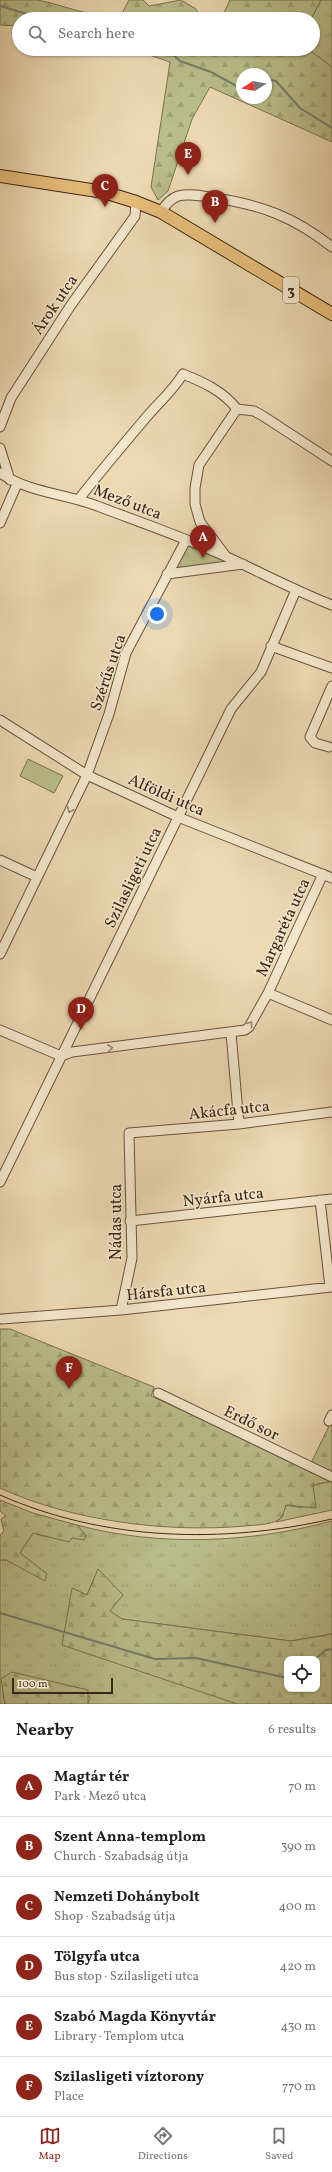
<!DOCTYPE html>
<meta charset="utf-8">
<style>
:root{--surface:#fff;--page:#f2f2f2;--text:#202124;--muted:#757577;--line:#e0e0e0;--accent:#8f2418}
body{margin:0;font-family:Vollkorn,serif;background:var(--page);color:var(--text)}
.controls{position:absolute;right:12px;bottom:12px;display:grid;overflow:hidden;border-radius:8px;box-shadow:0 1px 3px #0004}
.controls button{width:36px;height:36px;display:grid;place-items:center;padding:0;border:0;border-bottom:1px solid var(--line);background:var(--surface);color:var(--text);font:20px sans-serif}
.compass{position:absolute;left:236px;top:68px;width:36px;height:36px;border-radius:50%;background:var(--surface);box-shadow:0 1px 3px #0004;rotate:259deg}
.scale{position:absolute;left:12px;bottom:10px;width:101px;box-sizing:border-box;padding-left:4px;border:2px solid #3b2718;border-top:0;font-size:11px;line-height:14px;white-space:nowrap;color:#3b2718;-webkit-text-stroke:3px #f3e6cc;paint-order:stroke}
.you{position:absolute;left:157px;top:614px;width:14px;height:14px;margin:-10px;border:3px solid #fff;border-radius:50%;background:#1a73e8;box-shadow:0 0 0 6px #1a73e833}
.badge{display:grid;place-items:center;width:26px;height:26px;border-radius:50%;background:var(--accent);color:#fff;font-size:13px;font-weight:700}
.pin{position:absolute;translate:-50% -33px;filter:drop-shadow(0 1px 2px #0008)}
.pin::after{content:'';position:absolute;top:21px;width:14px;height:12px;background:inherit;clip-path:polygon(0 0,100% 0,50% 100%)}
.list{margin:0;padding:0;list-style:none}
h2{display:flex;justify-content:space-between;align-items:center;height:52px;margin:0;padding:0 16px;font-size:17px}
h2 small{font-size:13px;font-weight:400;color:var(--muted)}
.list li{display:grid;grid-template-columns:26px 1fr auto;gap:12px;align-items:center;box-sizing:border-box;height:60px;padding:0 16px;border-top:1px solid var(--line)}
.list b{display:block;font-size:15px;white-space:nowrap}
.list p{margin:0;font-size:13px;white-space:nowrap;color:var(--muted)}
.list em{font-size:13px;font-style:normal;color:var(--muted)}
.icon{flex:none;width:22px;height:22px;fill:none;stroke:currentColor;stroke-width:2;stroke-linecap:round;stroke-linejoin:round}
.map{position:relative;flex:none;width:332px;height:1704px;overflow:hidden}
.search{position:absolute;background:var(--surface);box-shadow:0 1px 3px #0004;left:12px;right:12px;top:12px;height:44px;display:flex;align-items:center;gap:10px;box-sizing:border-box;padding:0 14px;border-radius:22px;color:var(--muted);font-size:15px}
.sheet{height:412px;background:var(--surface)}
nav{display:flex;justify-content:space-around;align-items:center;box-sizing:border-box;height:56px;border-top:1px solid var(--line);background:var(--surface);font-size:11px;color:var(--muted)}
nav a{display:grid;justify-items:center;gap:2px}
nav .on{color:var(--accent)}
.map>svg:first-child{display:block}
.grass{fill:url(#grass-tufts);stroke:#7a7251}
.forest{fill:url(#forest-firs);stroke:#7a7251;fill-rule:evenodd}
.garden{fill:#b9be8a;stroke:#7a7251}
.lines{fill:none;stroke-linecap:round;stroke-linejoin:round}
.stream{stroke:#737f70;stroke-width:2}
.minor-casing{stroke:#67533e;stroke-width:11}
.major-casing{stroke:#3b2718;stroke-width:14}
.minor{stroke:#f3e6cc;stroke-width:9}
.major{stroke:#e6bc78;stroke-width:12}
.tram{stroke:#3b2718;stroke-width:1}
.oneway{stroke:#978672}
.labels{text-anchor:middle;stroke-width:3;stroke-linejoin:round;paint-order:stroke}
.shield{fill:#f3e6cc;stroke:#72604e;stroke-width:1}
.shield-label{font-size:15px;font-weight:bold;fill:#3b2718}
.street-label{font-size:16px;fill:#3b2718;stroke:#f3e6cc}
</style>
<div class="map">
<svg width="332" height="1704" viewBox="0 0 332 1704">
<defs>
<pattern id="grass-tufts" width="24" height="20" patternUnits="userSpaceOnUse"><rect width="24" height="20" fill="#b9be8a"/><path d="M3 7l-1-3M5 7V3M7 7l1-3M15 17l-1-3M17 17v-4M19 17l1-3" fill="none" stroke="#a0a376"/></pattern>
<pattern id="forest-firs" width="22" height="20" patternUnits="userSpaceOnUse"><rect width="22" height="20" fill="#b9be8a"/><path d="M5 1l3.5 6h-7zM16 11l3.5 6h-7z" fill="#a0a376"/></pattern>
</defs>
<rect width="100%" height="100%" fill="#ecd8b1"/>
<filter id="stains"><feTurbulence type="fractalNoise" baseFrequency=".005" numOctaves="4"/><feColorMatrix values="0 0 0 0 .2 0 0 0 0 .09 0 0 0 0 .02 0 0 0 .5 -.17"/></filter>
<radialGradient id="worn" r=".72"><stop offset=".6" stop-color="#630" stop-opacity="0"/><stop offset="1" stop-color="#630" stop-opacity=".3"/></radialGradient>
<!-- grass -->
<path class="grass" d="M321 0H332V67L308 49H313V19H311Z
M186 540 243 564 167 574Z
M332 1481V1510L276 1522 282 1517 286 1505 302 1508 313 1485Z
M332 1521V1634L291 1641 122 1619 109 1611 98 1569 87 1595 73 1589 237 1704H88L90 1697 3 1695 5 1704H0V1560H6L47 1574 20 1553 33 1533C50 1539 68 1539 86 1536L77 1525C159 1547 250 1543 332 1521Z"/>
<!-- forest -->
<path class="forest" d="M0 0C12 0 25 0 37 0 65 5 92 19 121 15L129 0H143L149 6 181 0 196 9 202 19H19V26L0 25Z
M230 0H321L311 19H221Z
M132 49H308L332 67V142L210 87 192 119 168 191 158 200 151 187 170 62ZM242 74H266V98H242Z
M0 1329H10L154 1387 151 1396 309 1467 332 1420V1481L313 1485 316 1508 286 1505C284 1511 283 1517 278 1520 270 1525 254 1525 245 1526 168 1533 71 1521 0 1488Z
M0 1500 33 1513 77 1525 86 1536 84 1540 72 1538 69 1542 33 1533 20 1553 47 1574 45 1581 6 1560H0V1535L4 1531 1 1519 6 1516 0 1511Z
M98 1569 123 1595 110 1611 122 1619 291 1641 332 1634V1704H237L62 1645 72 1588 87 1595ZM287 1659H317V1689H287Z
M12 1672 88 1690V1704H5L1 1679Z"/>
<!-- garden -->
<path class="garden" d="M28 759 63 776 54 793 20 776Z"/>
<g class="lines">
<!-- stream -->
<path class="stream" d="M0 6 44 19
M167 49 180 61 211 72 242 89
M266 79 276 81 300 108 332 128
M0 1613 155 1659 196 1658 287 1678
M315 1659 326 1650 332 1649"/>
<defs>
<path id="minor" d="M161 212C165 205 170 199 178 196 190 193 204 196 215 198 262 205 294 217 332 247
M0 427 11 398 71 305 135 216 136 202
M0 448 10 480
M0 473C32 494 65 493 100 507 142 523 186 538 227 557 262 573 296 591 332 605
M79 499C100 472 122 446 144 420 157 404 172 392 183 374 203 382 223 391 237 409L254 411 263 416 332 461
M0 523 17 484
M225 555 200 522 195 504V488L199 465 237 409
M167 574 243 564
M271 646 332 668
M0 720 87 775 178 817 332 878
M329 747 315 743 310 737 332 686
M0 860 37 877
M0 954 87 775 109 714 126 653 186 540
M268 993 332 1020
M0 1030 61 1056 72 1052 245 1030 249 1027 268 993 323 874
M231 1033 239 1124
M0 1182 231 709 261 672 296 590
M320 1200 330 1287
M130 1221 332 1199
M121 1310 132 1258 129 1133 239 1124 332 1112
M2 1319 121 1310 332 1287
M158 1393 332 1477
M329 1421 332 1415"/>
<path id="major" d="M0 176 104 192 136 202 161 212 332 314"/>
</defs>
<!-- minor casing -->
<use href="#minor" class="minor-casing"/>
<!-- major casing -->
<use href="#major" class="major-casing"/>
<!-- minor -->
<use href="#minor" class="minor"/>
<!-- major -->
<use href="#major" class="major"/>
<!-- tram -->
<path class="tram" d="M0 1495C104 1541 222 1544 332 1519"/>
</g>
<!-- one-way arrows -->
<defs><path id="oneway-chevron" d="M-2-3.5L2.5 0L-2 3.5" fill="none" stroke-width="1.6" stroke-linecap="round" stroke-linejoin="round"/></defs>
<g class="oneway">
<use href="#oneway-chevron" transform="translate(70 810) rotate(116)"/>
<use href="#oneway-chevron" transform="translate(250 1024) rotate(-53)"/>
<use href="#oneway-chevron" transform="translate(110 1048) rotate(-7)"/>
</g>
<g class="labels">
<!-- shield labels -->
<rect class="shield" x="283" y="277" width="16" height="26" rx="3"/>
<g class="shield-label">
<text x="291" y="295">3</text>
</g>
<!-- street labels -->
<g class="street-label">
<text transform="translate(54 304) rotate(-56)" y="6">Árok utca</text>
<text transform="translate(128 501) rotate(21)" y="6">Mező utca</text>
<text transform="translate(107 672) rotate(-71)" y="6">Szérűs utca</text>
<text transform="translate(167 794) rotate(24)" y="6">Alföldi utca</text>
<text transform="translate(132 877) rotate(-64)" y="6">Szilasligeti utca</text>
<text transform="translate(282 927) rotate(-65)" y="6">Margaréta utca</text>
<text transform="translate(229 1109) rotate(-6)" y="6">Akácfa utca</text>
<text transform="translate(223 1196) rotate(-6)" y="6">Nyárfa utca</text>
<text transform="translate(115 1222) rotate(-90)" y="6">Nádas utca</text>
<text transform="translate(166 1290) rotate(-6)" y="6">Hársfa utca</text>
<text transform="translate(252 1422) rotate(26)" y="6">Erdő sor</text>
</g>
</g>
<rect width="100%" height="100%" filter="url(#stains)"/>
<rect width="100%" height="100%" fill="url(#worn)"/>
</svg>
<div class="controls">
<button><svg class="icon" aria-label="locate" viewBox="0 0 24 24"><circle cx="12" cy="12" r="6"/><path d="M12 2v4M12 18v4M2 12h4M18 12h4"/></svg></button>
</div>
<svg class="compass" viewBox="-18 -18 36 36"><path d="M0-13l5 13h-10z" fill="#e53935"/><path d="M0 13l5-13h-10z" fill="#757577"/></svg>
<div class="scale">100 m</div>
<div class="you"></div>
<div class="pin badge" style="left:203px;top:558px">A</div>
<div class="pin badge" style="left:215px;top:223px">B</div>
<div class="pin badge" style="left:105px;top:207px">C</div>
<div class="pin badge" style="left:81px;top:1030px">D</div>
<div class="pin badge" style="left:188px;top:175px">E</div>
<div class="pin badge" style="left:69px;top:1389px">F</div>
<div class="search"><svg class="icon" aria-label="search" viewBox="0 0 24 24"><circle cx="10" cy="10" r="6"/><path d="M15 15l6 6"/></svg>Search here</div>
</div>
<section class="sheet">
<h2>Nearby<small>6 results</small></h2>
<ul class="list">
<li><span class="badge">A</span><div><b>Magtár tér</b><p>Park · Mező utca</p></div><em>70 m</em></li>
<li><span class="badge">B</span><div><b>Szent Anna-templom</b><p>Church · Szabadság útja</p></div><em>390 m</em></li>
<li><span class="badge">C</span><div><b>Nemzeti Dohánybolt</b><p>Shop · Szabadság útja</p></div><em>400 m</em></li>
<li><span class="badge">D</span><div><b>Tölgyfa utca</b><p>Bus stop · Szilasligeti utca</p></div><em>420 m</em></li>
<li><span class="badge">E</span><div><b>Szabó Magda Könyvtár</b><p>Library · Templom utca</p></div><em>430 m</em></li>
<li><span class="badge">F</span><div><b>Szilasligeti víztorony</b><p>Place</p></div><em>770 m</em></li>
</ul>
</section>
<nav>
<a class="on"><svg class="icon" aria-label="map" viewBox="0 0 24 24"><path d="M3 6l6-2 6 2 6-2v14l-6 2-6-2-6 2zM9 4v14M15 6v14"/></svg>Map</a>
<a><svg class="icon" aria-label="directions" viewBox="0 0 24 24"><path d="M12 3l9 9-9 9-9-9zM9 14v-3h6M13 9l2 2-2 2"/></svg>Directions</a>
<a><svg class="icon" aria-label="saved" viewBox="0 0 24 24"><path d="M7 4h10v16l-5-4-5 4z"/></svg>Saved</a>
</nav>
